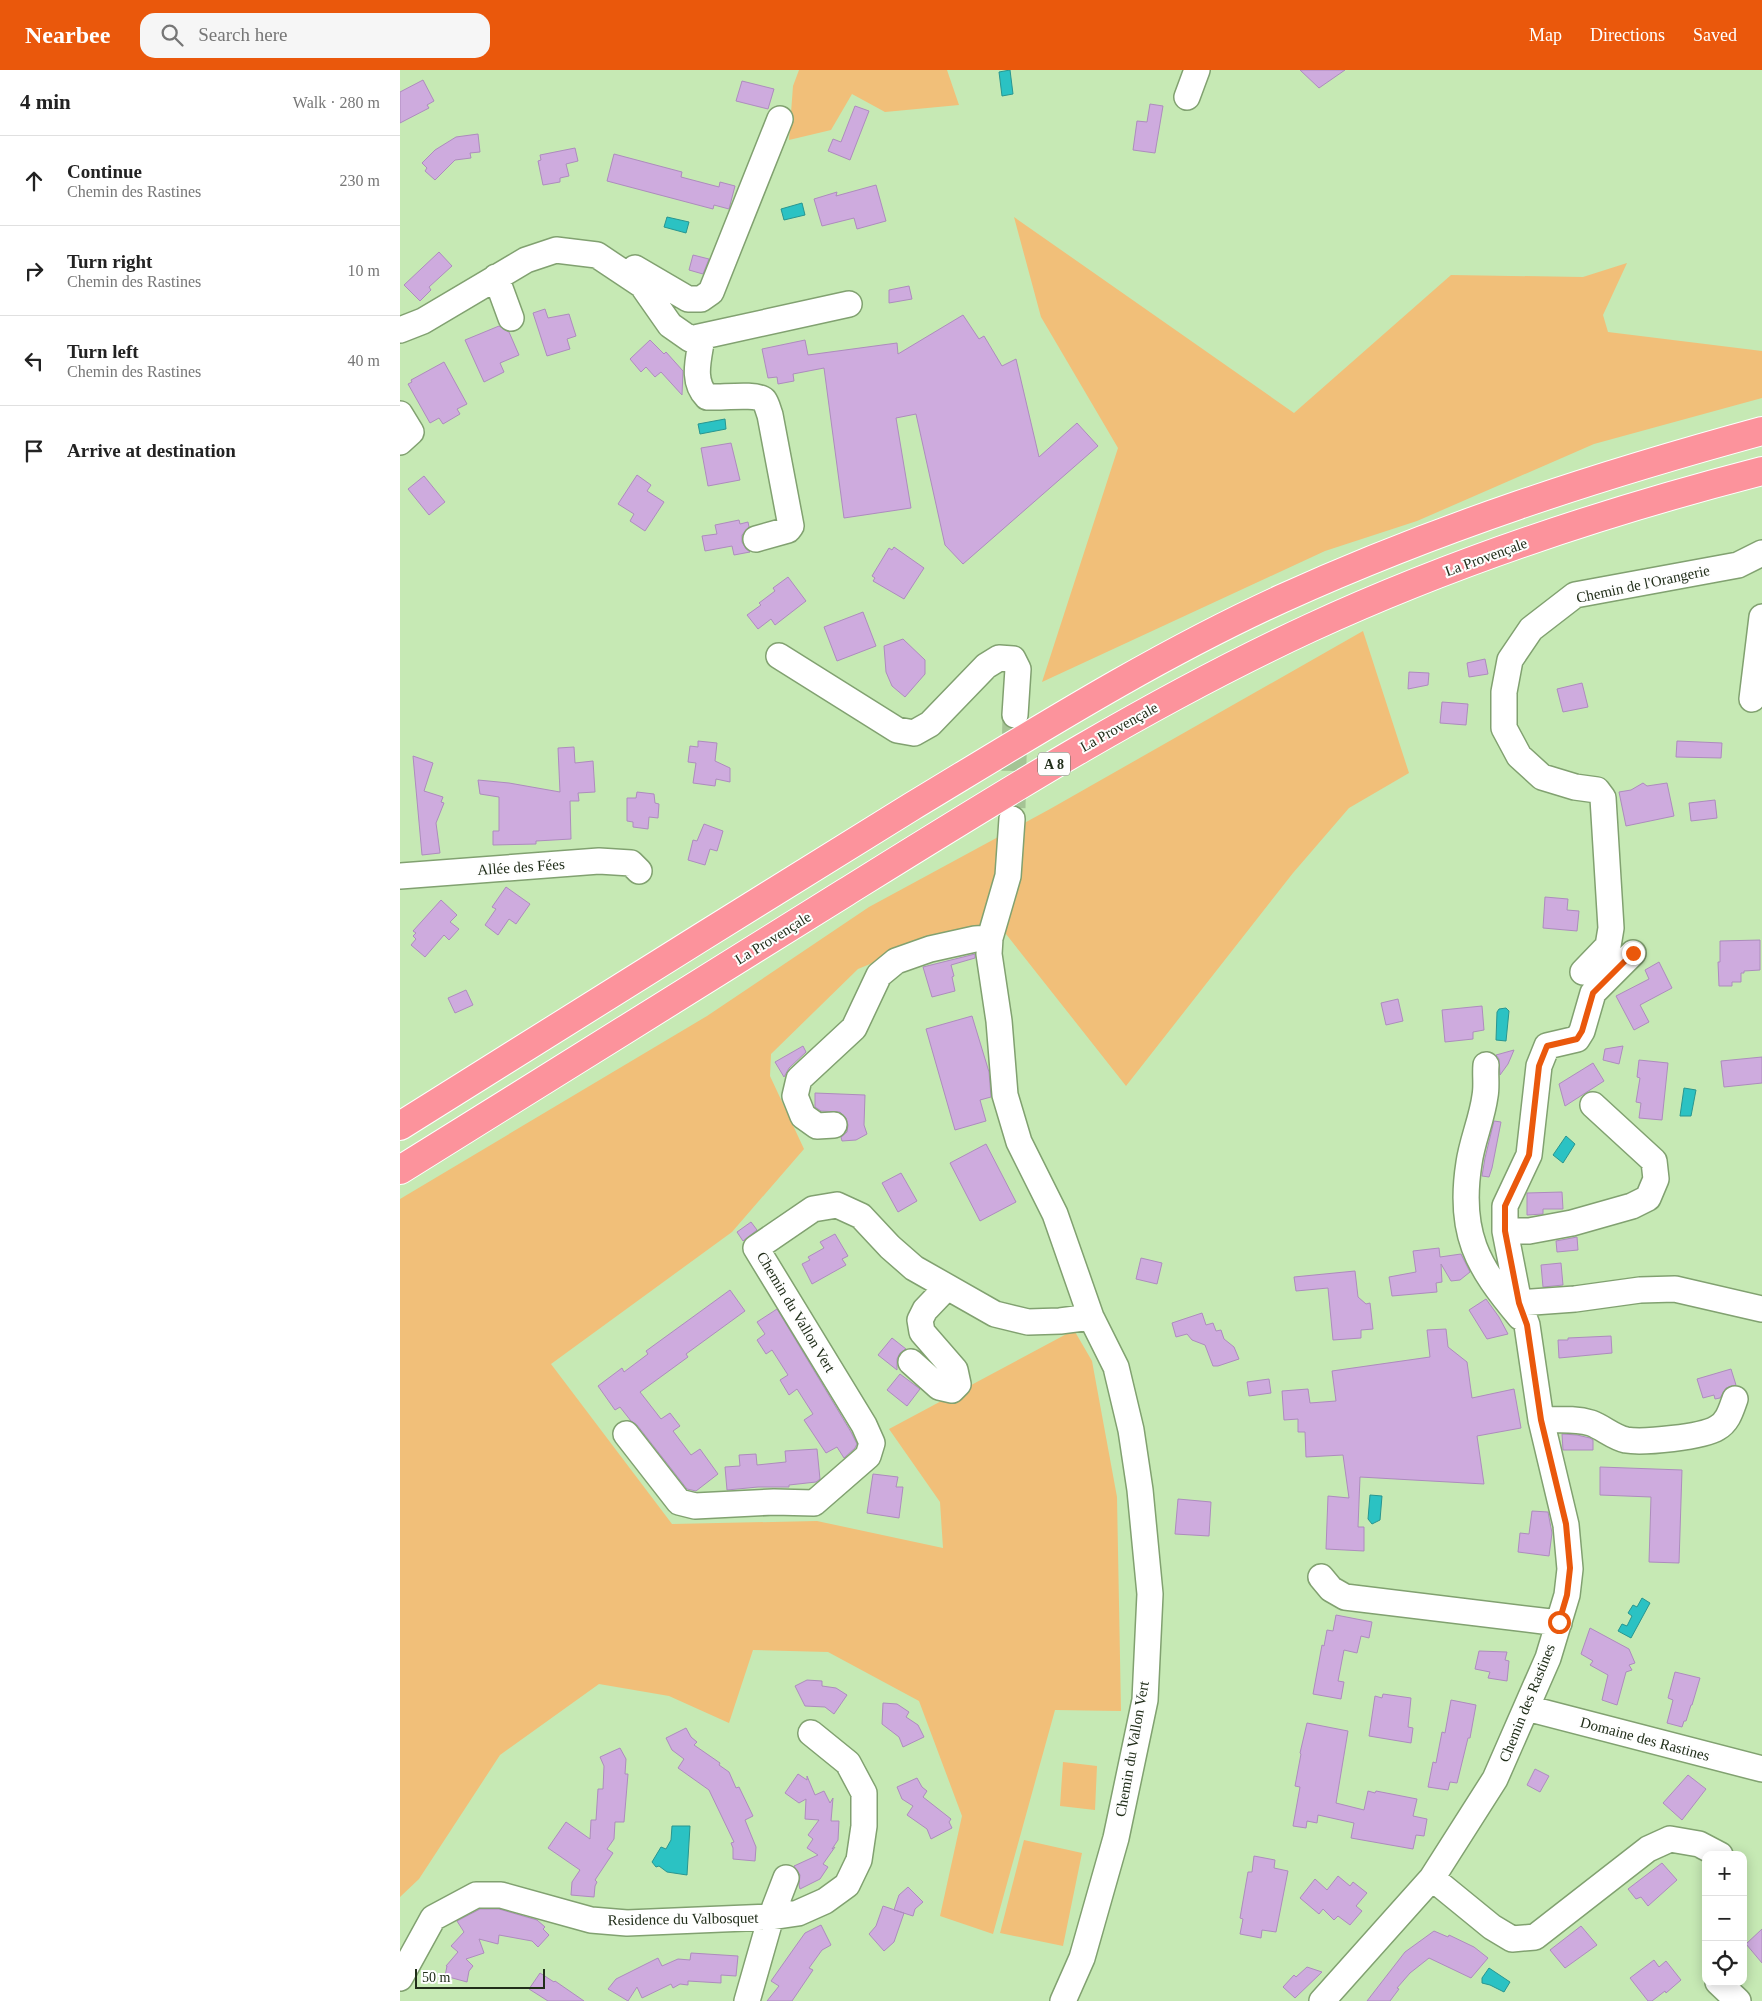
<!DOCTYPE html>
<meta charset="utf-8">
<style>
:root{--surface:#fff;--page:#f6f6f6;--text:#222;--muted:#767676;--line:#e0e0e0;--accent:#ea580c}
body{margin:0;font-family:"Times New Roman",serif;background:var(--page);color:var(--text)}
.controls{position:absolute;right:15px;bottom:15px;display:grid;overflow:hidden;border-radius:10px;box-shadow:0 2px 12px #0003}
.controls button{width:45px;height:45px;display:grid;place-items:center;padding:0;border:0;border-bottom:1px solid var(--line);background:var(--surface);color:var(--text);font:25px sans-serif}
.scale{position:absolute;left:15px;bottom:12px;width:130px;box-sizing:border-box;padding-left:5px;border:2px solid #212e1a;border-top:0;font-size:14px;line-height:18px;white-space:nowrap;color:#212e1a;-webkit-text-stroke:4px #fefefe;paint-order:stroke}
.stop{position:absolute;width:15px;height:15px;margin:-11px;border:4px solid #ea580c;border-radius:50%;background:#fff}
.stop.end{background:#ea580c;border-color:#fff;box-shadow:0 1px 5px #0008}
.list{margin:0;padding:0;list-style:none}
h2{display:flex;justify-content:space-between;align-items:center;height:65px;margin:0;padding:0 20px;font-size:21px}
h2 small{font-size:16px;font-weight:400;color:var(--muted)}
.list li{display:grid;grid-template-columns:32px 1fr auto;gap:15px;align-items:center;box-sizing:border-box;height:90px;padding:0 20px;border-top:1px solid var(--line)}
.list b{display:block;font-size:19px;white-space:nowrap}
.list p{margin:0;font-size:16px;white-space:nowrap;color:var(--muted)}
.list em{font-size:16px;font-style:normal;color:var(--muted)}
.icon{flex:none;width:28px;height:28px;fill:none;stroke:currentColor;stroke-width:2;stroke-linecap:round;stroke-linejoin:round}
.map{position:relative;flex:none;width:1362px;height:1931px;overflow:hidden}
header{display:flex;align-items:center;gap:30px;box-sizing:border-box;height:70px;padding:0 25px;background:var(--accent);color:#fff}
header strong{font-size:24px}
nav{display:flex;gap:28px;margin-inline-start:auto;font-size:18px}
.search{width:350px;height:45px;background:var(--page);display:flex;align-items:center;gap:12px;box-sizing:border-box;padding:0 18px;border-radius:15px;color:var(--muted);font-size:19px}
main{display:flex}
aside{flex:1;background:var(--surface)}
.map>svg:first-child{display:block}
.green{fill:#f1bf79}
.water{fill:#2bc2c3;stroke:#289690}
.building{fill:#ceabde;stroke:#ad8cbd}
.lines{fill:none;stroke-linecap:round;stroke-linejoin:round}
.minor-tunnel{stroke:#a5c495;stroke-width:25;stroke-dasharray:25 12;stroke-linecap:butt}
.minor-casing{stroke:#81a170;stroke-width:28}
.highway-casing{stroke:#fff;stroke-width:30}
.minor{stroke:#fff;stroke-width:25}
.highway{stroke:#fc939c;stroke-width:28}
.route{stroke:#ea580c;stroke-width:6}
.labels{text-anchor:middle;stroke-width:4;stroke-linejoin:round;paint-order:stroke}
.shield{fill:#fefefe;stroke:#636c5e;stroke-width:1}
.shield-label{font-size:14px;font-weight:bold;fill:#212e1a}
.street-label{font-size:15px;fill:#212e1a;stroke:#fefefe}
</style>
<header>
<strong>Nearbee</strong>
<div class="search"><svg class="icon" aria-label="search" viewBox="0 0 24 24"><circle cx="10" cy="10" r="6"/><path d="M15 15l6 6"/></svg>Search here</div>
<nav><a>Map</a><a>Directions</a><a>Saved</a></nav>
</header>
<main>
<aside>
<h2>4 min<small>Walk · 280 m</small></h2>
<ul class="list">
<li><svg class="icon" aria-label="ahead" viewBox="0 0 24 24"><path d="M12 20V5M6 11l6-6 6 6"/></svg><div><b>Continue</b><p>Chemin des Rastines</p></div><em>230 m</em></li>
<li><svg class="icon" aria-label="right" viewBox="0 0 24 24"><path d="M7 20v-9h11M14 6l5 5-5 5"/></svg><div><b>Turn right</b><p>Chemin des Rastines</p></div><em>10 m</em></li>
<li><svg class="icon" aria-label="left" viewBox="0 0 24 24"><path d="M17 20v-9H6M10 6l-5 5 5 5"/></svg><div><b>Turn left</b><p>Chemin des Rastines</p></div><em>40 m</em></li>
<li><svg class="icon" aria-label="arrive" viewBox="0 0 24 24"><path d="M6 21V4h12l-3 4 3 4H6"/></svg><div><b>Arrive at destination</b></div></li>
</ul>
</aside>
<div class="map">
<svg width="1362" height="1931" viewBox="0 0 1362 1931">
<rect width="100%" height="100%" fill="#c6e9b4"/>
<!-- green -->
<path class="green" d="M399 0H547L559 35 485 42 452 24 431 60 389 70 393 16Z
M614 147 894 343 1051 205 1183 207 1227 193 1203 245 1208 262 1362 281V328L1194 374 1017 451 925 481 642 612 718 378 641 247Z
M963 561 1009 703 949 738 893 803 726 1016 606 864 545 863 458 899 371 984 370 1006 404 1079 332 1162 151 1294 272 1454 417 1451 543 1478 540 1432 489 1359 674 1260 692 1291 717 1427 721 1641 655 1640 593 1864 540 1846 562 1746 519 1631 428 1582 353 1580 329 1653 269 1626 199 1614 100 1685 19 1809 0 1827V1129L307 946 469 837 650 739Z
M663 1692 697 1696 695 1740 660 1736Z
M624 1770 682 1783 663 1876 600 1863Z"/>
<!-- water -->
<path class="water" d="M610 0 613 24 602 26 599 2Z
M402 133 405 145 384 150 381 139Z
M267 147 289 152 286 163 264 157Z
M325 349 326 359 300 364 298 354Z
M1106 938 1109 941 1106 971 1096 970 1097 942 1099 939Z
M1284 1018 1296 1020 1291 1046H1280Z
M1166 1066 1175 1074 1163 1093 1153 1085Z
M970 1425 982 1426 980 1450 972 1454 968 1449Z
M1242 1528 1250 1533 1231 1568 1218 1561 1222 1554 1227 1556 1232 1546 1228 1543 1233 1535 1237 1537Z
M272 1756H290L287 1805 267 1802 259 1796 256 1797 252 1792 261 1777 266 1779 271 1770Z
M1089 1898 1110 1912 1104 1922 1090 1915 1082 1913V1908Z"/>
<!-- building -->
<path class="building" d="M900 0H945L919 18Z
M23 10 34 31 27 35 29 38 0 53V22Z
M342 11 374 19 368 39 336 31Z
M750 34 763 36 755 83 733 80 737 51 747 52Z
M455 36 469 41 450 90 428 81 433 69 441 72Z
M78 64 80 82 70 83 71 88 55 90 35 110 25 101 27 98 22 93 35 80 56 67Z
M175 78 178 91 166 94 169 106 160 108V112L143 115 138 91 141 90 140 85Z
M214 84 282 102 281 107 319 117 320 112 335 116 329 139 314 135 313 139 207 111Z
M476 115 486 151 457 159 454 148 422 156 414 129 437 122 436 126Z
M39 182 52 196 29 217 31 220 20 231 4 215Z
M293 185 309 189 303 204 289 200Z
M509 216 512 229 489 233V220Z
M145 239 148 248 169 244 176 266 167 269 170 279 147 286 133 243Z
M563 245 579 269 584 266 602 296 616 289 639 387 677 353 698 376 563 494 545 475 516 344 496 348 511 438 444 448 424 298 393 304 394 311 378 314 377 307 368 308 362 279 405 270 408 285 497 273 498 284Z
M99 256 109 262 119 285 100 293 104 302 84 312 65 270Z
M250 270 264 284 266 282 283 301 282 325 261 302 255 307 246 297 241 302 230 289Z
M44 292 67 334 57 339 60 344 43 354 39 348 30 353 8 314 12 312 11 310Z
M331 373 340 410 308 416 301 378Z
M237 405 251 415 247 421 264 432 245 461 230 451 234 444 218 434Z
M24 406 45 432 29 445 8 419Z
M339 450 340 454 348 452 349 457 342 465V472L346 479 350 482 334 485 332 476 305 481 302 466 317 464 315 455Z
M494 477 524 498 504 529 473 511 475 508 472 506 489 478 492 480Z
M388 507 406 531 375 555 371 549 358 559 347 545 361 535 359 533 375 521 373 518Z
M463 542 476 576 437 591 424 557Z
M503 569 525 590V604L505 627 492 616 486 602 484 576Z
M1085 589 1088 604 1069 607 1067 593Z
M1009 602 1029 603 1028 615 1008 619Z
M1182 613 1188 637 1163 642 1157 619Z
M1042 632 1068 634 1066 655 1040 653Z
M298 671 317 673 315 691 330 698V712L316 709 315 716 293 713 296 693 288 692 290 676 298 677Z
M1277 671 1322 673 1321 688 1276 687Z
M174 677 175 693 193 691 195 722 178 723 179 731H170L171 769 136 771V774L93 775V761H99V727L80 724 78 710 109 713 160 722 158 678Z
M13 686 33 693 24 721 43 727 41 732 44 733 36 753 40 783 22 785Z
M1243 713 1247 716 1267 713 1274 746 1226 756 1219 722 1231 720Z
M237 722 254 724 255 733 259 734 258 748 249 747 248 759 233 757V752L227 751V728H236Z
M1315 730 1317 748 1291 751 1289 733Z
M304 754 323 761 317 781 310 779 305 795 288 790 293 770 297 771Z
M106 817 130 834 116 854 109 849 98 865 85 855 96 839 92 837Z
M1145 827 1168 829 1167 840 1179 841 1177 861 1143 858Z
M41 830 57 845 50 852 59 859 49 870 44 865 25 887 11 875 16 869 13 866 16 863 13 861Z
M1360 870V900L1344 901V903H1341V912H1332V916H1319L1318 892H1320V871Z
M575 884V888L551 895 554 906 552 907 555 921 532 927 523 897Z
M1259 892 1272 918 1240 935 1249 952 1234 960 1216 926 1249 909 1245 900Z
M66 920 73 935 55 943 48 928Z
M998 929 1003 951 986 955 981 933Z
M1082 936 1084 960 1073 962V969L1045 972 1042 940Z
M572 946 589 1002 591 1027 580 1030 586 1051 555 1060 526 959Z
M403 976 406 982 389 998 384 1007 375 992Z
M1223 976 1219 994 1203 990 1205 979Z
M1114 980 1108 994 1100 1005 1099 989 1096 985Z
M1362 987V1013L1324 1017 1321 991Z
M1239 990 1268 993 1262 1050 1239 1048 1241 1033 1236 1032 1240 1008 1237 1007Z
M1193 993 1204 1011 1165 1036 1159 1014Z
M415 1023 465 1025 464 1055 467 1064 456 1070 442 1071 441 1067 447 1062 448 1055 446 1048 440 1042 421 1041 415 1037Z
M1094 1051 1101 1052 1092 1098 1089 1107 1082 1106 1085 1088Z
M586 1074 616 1132 580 1151 550 1093Z
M501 1103 517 1131 498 1142 482 1113Z
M1162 1122 1163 1139H1143V1144L1127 1145V1123Z
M351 1152 357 1160 343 1171 337 1162Z
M435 1164 448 1186 442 1189 446 1195 412 1214 402 1194 410 1190 408 1187 424 1178 420 1172Z
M1177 1167 1178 1180 1157 1182 1156 1171Z
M1039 1178 1040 1187 1061 1184 1070 1202 1060 1210 1051 1211 1041 1194 1042 1212 1036 1213 1037 1222 992 1226 989 1207 1016 1202 1013 1181Z
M741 1188 762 1193 757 1214 736 1209Z
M1161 1193 1163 1215 1143 1217 1141 1195Z
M955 1201 958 1227 966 1234 970 1233 973 1259 961 1260V1268L933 1270 928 1218 896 1221 894 1207Z
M330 1220 345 1241 286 1284 288 1287 240 1322 261 1349 270 1343 280 1356 273 1361 291 1385 300 1379 318 1404 296 1421 287 1419 237 1355 231 1351 220 1337 215 1340 198 1316 222 1298 224 1302 248 1284 246 1281Z
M1086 1229 1099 1247 1108 1264 1087 1269 1069 1240Z
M377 1239 451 1362 457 1374 455 1378 444 1388 437 1377 426 1383 404 1350 413 1344 397 1319 389 1325 380 1310 388 1305 372 1280 366 1284 357 1270 365 1264 357 1252Z
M802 1243 806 1255 813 1253 816 1261 821 1260 824 1269 834 1277 839 1289 818 1296H813L805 1275 792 1270 787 1264 776 1267 772 1253Z
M1046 1259 1048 1277 1067 1292 1072 1328 1114 1319 1121 1358 1077 1366 1084 1414 960 1407 958 1457H964V1481L926 1479 928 1426 949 1428 943 1385 906 1387 905 1362H898V1349L884 1350 882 1321 908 1319 910 1333 936 1331 932 1301 1030 1287 1027 1260Z
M1211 1266 1212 1283 1159 1288 1158 1270H1168V1268Z
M492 1268 506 1279 500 1283 497 1289V1300L478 1285Z
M1331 1299 1336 1315 1326 1318 1320 1328 1315 1329 1314 1325 1303 1328 1297 1309Z
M500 1304 520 1319 507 1336 487 1320Z
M869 1309 871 1323 849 1326 847 1312Z
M1162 1364 1177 1365 1190 1368 1193 1370V1380H1163Z
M417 1379 420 1409 416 1412 389 1415V1417H358L327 1420 325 1397 340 1396 339 1385 356 1384 357 1395 386 1392 385 1381Z
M1200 1397 1282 1400 1279 1493 1249 1492 1251 1427 1200 1425Z
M473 1404 498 1407 496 1417H503L499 1448 467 1443Z
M778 1429 811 1432 809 1466 775 1464Z
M1132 1441 1148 1442 1152 1463 1149 1486 1118 1482 1120 1463 1129 1464Z
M936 1545 972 1552 969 1568 961 1566 957 1583 944 1580 938 1611 944 1612 941 1629 913 1624 922 1575 924 1576 927 1560 933 1561Z
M1190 1558 1229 1579 1235 1593 1229 1595 1232 1600 1226 1602 1217 1635 1202 1630 1208 1605 1190 1595 1193 1591 1181 1584Z
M1079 1581 1107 1582 1105 1590 1109 1591 1107 1611 1088 1608 1090 1602 1075 1599Z
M1275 1602 1300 1608 1292 1635H1291L1286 1651H1284L1282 1657 1267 1653 1273 1630 1268 1628Z
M407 1610 422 1611V1616L436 1618 447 1625 434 1644 425 1637 405 1636 395 1616Z
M983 1624 1011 1628 1008 1657 1013 1658 1011 1673 969 1666 975 1626 982 1628Z
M1051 1630 1076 1635 1070 1668H1068L1057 1713 1050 1712 1048 1720 1028 1717 1033 1692 1036 1693 1042 1662 1045 1663Z
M483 1633 497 1634 509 1642 506 1647 518 1655 524 1667 503 1677 499 1667 482 1654Z
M907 1653 948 1661 936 1733 964 1740 968 1721 975 1723 976 1721 1017 1729 1013 1746 1027 1749 1024 1766 1016 1765 1013 1779 951 1768 954 1753 918 1745 917 1753 907 1751 906 1758 893 1756 900 1717 895 1716 901 1684 900 1683Z
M286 1658 291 1667 297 1672 294 1675 320 1693 319 1695 329 1702 336 1718 339 1717 353 1746 345 1750 356 1777 355 1791 333 1789V1778L331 1773 334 1772 309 1720 278 1698 284 1689 272 1680 266 1668Z
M220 1678 226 1689 225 1704H228L224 1752H215L214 1769 207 1779 213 1783 195 1810 197 1812 195 1816 194 1827 171 1825 172 1812 180 1800 148 1778 166 1752 190 1769 191 1750H196L198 1719H203L204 1696 200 1687Z
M1135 1699 1149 1706 1140 1722 1127 1715Z
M398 1704 407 1710V1706L415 1725 424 1721 430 1733 433 1728 431 1751H439L438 1770 432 1779 435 1777 423 1794 428 1797 420 1809 400 1819 399 1815 400 1805 394 1796 418 1785 407 1778 413 1769 408 1765 419 1750 405 1749 406 1729 399 1733 385 1723Z
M1288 1705 1306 1719 1282 1750 1263 1733Z
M517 1708 522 1717 527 1721 523 1727 551 1749 549 1752 552 1758 531 1769 527 1759 507 1745 513 1736 502 1729 497 1717Z
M854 1786 875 1790 874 1798 888 1801 876 1862 862 1860 861 1868 840 1864 843 1849 840 1848 848 1802H852Z
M1262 1793 1277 1810 1248 1836 1241 1827 1236 1829 1228 1819Z
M938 1806 950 1816 953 1812 967 1823 956 1836 962 1841 950 1855 938 1846 934 1850 923 1839 919 1844 900 1828 915 1809 927 1820Z
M508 1817 523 1832 515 1839 513 1846 494 1840 499 1825Z
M483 1836 504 1843 494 1872 484 1881 469 1864 476 1856Z
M80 1839H99L137 1850 145 1857 143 1859 149 1865 138 1877 132 1871 99 1865 98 1874 79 1869 84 1883 66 1889 73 1896 69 1901 67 1912 45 1906 47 1896H46L58 1882 51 1876 64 1862 57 1851Z
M421 1855 431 1875 422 1880 409 1898 413 1900 392 1931H367L379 1916 371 1911 395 1877 405 1863Z
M1181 1856 1197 1875 1165 1898 1150 1880Z
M1362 1859V1893L1346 1874Z
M1034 1861 1048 1867 1049 1865 1074 1877 1088 1888 1071 1908 1029 1888 1010 1903 997 1918 999 1919 990 1931H967L1005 1882Z
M291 1883 338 1886 336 1906 321 1905V1913L288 1911V1915L280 1914 273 1918 271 1914 242 1928 237 1917 228 1931 208 1919 216 1909 258 1888 262 1896 278 1889 290 1890Z
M1254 1890 1259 1897 1266 1891 1281 1910 1266 1923 1265 1921 1252 1931H1248L1230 1908Z
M907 1897 922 1902 895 1928 883 1917 894 1905 896 1907Z
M140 1903 154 1912 155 1911 184 1931H148L129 1919Z"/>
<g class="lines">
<!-- minor-tunnel -->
<path class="minor-tunnel" d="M613 738 615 645"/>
<defs>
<path id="minor" d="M787 27 797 0
M235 198 288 229H301L311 222 380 49
M96 207 111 248
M0 260 23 251 126 190 156 180 197 185 242 215 270 255 290 269 449 234
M302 267C299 288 291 311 307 327 320 328 357 323 364 330 367 334 368 340 370 345L391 456 388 460 356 469
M0 344 11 362 0 372
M379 586 497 660 514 663 530 654 586 596 599 588 613 589 618 599 615 645
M1352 629 1362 547
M612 749 608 806 590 868 589 884 599 951 605 1025 619 1072 655 1144 691 1247 716 1297 731 1360 740 1420 750 1524 745 1630 716 1768 682 1888 663 1931
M0 806 199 791 231 793 239 801
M1183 902 1208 876 1211 858 1203 728 1197 720 1175 717 1142 707 1119 686 1104 658V622L1110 590 1131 559 1175 525 1338 495 1362 483
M1086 995C1085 1005 1087 1016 1085 1026 1082 1049 1072 1071 1069 1093 1058 1163 1077 1196 1120 1247
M434 1055 417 1056 403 1046 395 1026 399 1009 454 958 479 905 496 891 530 879 575 869 590 868
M1105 1161H1129L1172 1153 1232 1136 1248 1128 1256 1109 1254 1091 1193 1035
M1119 1233 1175 1229 1240 1220 1275 1219 1362 1239
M511 1292 539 1317 552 1320 558 1314 555 1300 522 1262 520 1250 525 1240 547 1217
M1141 1350C1158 1350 1175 1348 1191 1353 1204 1358 1213 1367 1226 1370 1243 1373 1303 1367 1317 1358 1328 1352 1331 1340 1335 1329
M226 1364 279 1432 295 1436 374 1432 414 1433 468 1386 472 1373 464 1355 356 1178 413 1139 437 1135 461 1146 490 1177 514 1198 595 1244 628 1252 660 1251 691 1247
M921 1507 931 1519 945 1527 1159 1553
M1127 1638 1362 1699
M1032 1808 1092 1857 1112 1869 1135 1867 1248 1779 1270 1769 1299 1774 1320 1785
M0 1908 33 1848 76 1825H101L191 1850 227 1853 371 1847 398 1843 425 1831 447 1815 459 1790 464 1756V1723L448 1693 411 1663
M1318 1912 1338 1931
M347 1931 371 1847 386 1808
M922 1931 1032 1808 1095 1709 1148 1588 1167 1525 1170 1499 1166 1455 1141 1350 1127 1255 1119 1233 1105 1161V1136L1129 1085 1139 996 1147 976 1177 969 1182 961 1193 923 1233 883"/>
<path id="highway" d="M0 1056C170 950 340 842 511 737 632 664 752 588 881 529 1037 458 1197 406 1362 361
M0 1100C149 1007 297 915 446 822 597 728 748 633 910 558 1055 491 1207 441 1362 401"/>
</defs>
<!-- minor casing -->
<use href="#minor" class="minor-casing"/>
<!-- highway casing -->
<use href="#highway" class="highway-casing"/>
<!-- minor -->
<use href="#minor" class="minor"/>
<!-- highway -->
<use href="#highway" class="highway"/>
</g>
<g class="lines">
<!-- route -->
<path class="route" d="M1159 1552 1167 1525 1170 1498 1166 1454 1141 1350 1127 1255 1119 1233 1105 1161V1136L1129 1085 1139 996 1147 976 1177 969 1182 961 1193 923 1233 883"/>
</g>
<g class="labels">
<!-- shield labels -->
<rect class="shield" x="638" y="682.5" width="32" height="23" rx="4"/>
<g class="shield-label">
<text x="654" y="699">A 8</text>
</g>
<!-- street labels -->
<g class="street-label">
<text transform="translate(1086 487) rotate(-20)" y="5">La Provençale</text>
<text transform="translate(1243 514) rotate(-12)" y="5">Chemin de l'Orangerie</text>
<text transform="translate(719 657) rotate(-29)" y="5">La Provençale</text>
<text transform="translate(121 797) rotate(-4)" y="5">Allée des Fées</text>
<text transform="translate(373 868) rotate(-32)" y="5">La Provençale</text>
<text transform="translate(396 1242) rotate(59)" y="5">Chemin du Vallon Vert</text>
<text transform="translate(1127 1633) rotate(-68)" y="5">Chemin des Rastines</text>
<text transform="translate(1245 1669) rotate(15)" y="5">Domaine des Rastines</text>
<text transform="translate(732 1679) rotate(-80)" y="5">Chemin du Vallon Vert</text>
<text transform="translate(283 1849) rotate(-1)" y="5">Residence du Valbosquet</text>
</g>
</g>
</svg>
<div class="controls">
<button>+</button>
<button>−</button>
<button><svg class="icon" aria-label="locate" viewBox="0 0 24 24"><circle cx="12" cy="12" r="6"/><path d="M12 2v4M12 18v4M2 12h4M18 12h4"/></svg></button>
</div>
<div class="scale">50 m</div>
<div class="stop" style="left:1159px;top:1552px"></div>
<div class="stop end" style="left:1233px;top:883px"></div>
</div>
</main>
